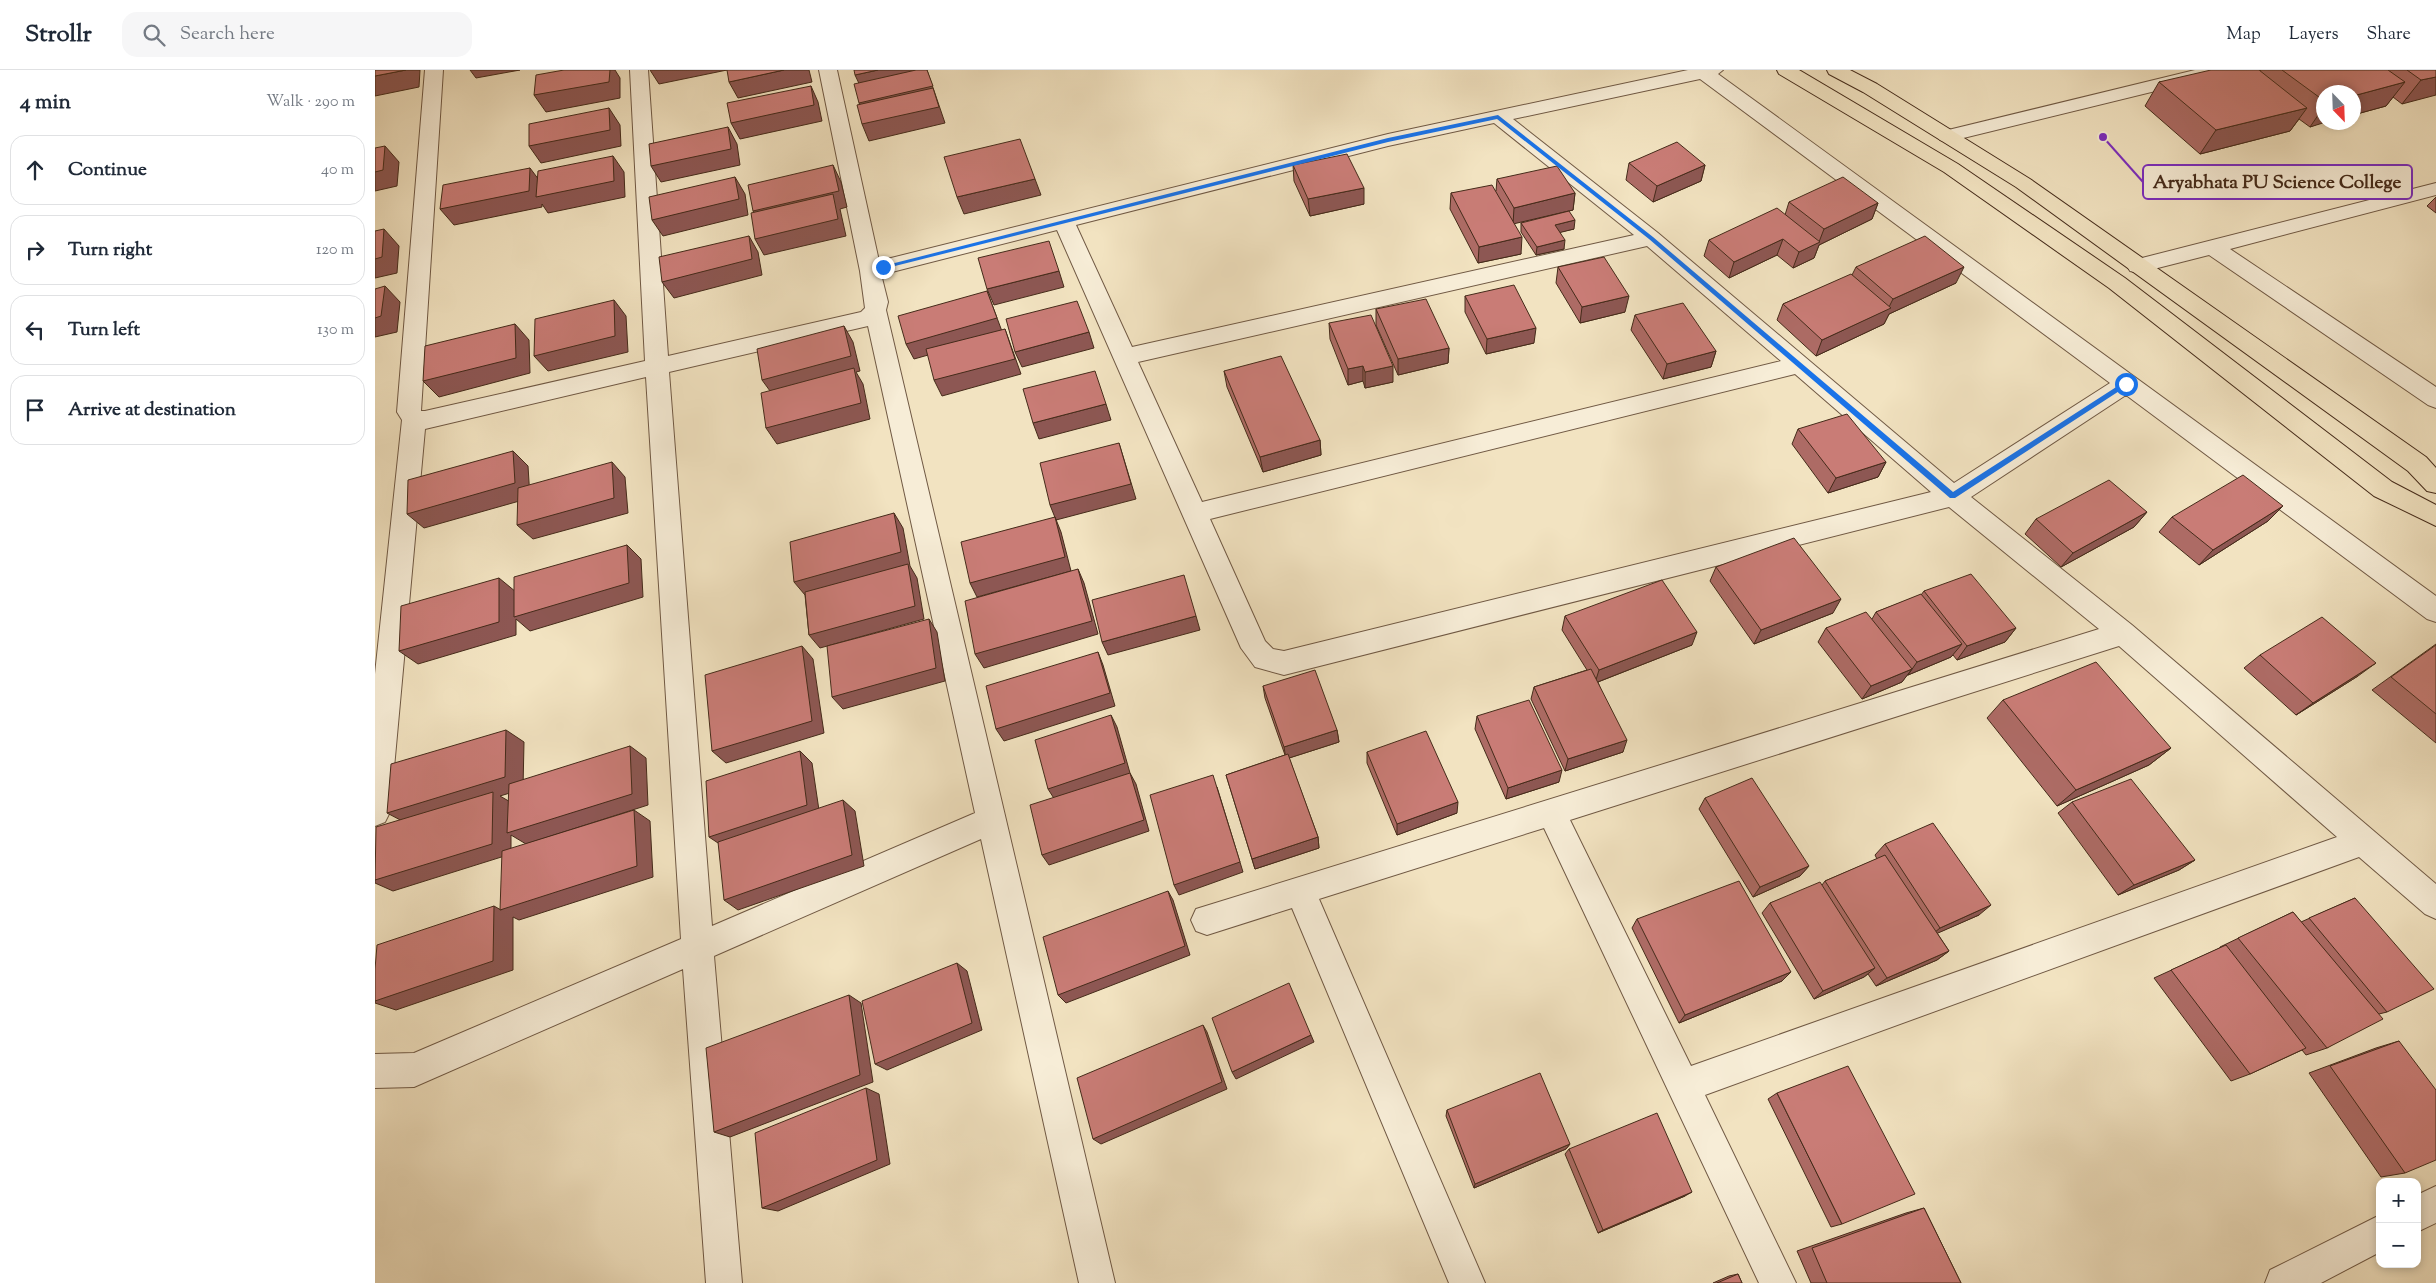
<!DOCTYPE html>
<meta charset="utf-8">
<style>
:root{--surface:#fff;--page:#f6f6f7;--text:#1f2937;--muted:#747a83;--line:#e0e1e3}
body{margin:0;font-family:"Sorts Mill Goudy",serif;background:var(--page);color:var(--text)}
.controls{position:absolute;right:15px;bottom:15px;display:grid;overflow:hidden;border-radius:10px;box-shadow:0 2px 8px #0003}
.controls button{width:45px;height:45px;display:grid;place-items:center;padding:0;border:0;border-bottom:1px solid var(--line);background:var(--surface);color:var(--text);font:25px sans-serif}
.compass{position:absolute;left:1941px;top:15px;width:45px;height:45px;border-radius:50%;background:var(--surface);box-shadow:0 2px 8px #0003;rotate:157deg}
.stop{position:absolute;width:15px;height:15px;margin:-11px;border:4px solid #1a73e8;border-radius:50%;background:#fff}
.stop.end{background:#1a73e8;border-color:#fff;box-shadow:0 1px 5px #0008}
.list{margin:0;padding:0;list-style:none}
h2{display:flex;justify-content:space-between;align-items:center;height:65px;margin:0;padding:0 20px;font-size:21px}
h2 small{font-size:16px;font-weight:400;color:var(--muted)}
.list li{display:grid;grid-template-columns:32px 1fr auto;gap:15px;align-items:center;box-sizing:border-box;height:70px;margin:0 10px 10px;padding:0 10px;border:1px solid var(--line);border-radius:15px}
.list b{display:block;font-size:19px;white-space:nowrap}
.list em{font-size:16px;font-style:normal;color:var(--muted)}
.icon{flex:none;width:28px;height:28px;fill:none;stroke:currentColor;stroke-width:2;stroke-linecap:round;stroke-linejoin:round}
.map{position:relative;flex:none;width:2061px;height:1213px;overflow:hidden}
header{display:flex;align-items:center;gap:30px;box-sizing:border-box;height:70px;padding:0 25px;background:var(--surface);border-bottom:1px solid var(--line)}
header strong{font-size:24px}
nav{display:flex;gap:28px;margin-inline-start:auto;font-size:18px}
.search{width:350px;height:45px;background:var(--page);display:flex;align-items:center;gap:12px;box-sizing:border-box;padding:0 18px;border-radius:15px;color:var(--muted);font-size:19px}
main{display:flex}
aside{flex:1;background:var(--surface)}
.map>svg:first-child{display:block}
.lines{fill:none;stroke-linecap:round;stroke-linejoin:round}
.street-casing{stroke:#705944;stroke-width:2}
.primary-casing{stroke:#452b1a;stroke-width:2}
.street{fill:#f7edd7;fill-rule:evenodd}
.primary{fill:#f2e3c1;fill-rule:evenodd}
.wall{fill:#ad6b65;stroke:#452b1a}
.shaded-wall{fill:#8d5753;stroke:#452b1a}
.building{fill:#c97c76;stroke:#452b1a}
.route{fill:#1a73e8}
.leader{fill:none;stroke:#7b2cbf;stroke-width:2}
.callout-dot{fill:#7b2cbf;stroke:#f7edd7;stroke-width:2}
.callout{fill:#f7edd7;stroke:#7b2cbf;stroke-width:2}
.callout-label{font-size:19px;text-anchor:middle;font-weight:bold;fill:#452b1a}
</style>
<header>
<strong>Strollr</strong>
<div class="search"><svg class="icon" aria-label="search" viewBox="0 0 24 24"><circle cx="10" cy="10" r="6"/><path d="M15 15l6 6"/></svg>Search here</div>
<nav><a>Map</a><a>Layers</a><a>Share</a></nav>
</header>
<main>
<aside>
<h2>4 min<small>Walk · 290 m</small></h2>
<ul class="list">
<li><svg class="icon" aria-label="ahead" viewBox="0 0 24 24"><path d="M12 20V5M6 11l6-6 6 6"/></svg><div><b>Continue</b></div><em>40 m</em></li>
<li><svg class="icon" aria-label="right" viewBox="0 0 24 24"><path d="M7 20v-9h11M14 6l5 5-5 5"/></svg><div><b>Turn right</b></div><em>120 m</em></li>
<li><svg class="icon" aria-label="left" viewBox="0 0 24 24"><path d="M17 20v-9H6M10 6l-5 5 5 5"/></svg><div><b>Turn left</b></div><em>130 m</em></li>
<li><svg class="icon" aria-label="arrive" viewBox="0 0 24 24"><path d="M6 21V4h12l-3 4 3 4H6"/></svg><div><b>Arrive at destination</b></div></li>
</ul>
</aside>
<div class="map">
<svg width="2061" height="1213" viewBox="0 0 2061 1213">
<rect width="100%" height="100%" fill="#f2e3c1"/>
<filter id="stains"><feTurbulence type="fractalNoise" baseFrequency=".004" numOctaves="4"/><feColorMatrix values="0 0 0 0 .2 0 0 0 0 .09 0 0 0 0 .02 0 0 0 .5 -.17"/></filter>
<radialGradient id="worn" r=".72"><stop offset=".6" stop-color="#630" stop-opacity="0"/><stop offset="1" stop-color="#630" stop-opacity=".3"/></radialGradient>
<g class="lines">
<defs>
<path id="street" d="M50 0H68L46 341H50L270 291 255 0H273L293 286 486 242 490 238 485 201 444 0H462L504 191 1013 64 1313 0H1348L1343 4 2061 526V552L2052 549 1751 325 1596 427 1757 555 2061 814V849L2050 844 1984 787 1330 1025 1421 1213H1384L1169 758 944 829 1110 1213H1074L917 838 832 865 821 861 816 850 821 839 1724 559 1574 437 909 605 880 597 866 578 682 160 513 203 507 205V208L513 232 511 240 740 1213H704L606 769 339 886 367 1213H331L308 899 39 1017 0 1018V984L39 983 306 869 271 307 50 359 15 742 10 752 0 756V604L27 350 22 342ZM1325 9 1735 313 1579 413 1283 163 1138 49ZM1119 53 1259 165 757 277 701 155 1013 76ZM1272 176 1406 291 827 432 763 292ZM493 256 600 743 337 856 294 302ZM1420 304 1556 422 909 581 898 579 890 571 835 449ZM1744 576 1962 767 1316 996 1195 750Z
M1820 0H1852L1850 4 1572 72 1565 70 1562 66 1565 62Z
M2061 113V125L1855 179 2061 317V338L2053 335 1834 185 1763 203 1755 201 1752 196 1755 191 1763 189Z
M2061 1116V1153L2042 1162V1125Z
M2005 1145V1182L1946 1213H1890L1895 1200Z"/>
<path id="primary" d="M1402 0H1424L1583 94 1750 208 2017 412 2061 435V456L1999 426 1734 218 1569 102 1404 4Z
M1452 0H1475L1502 14 1655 109 2051 387 2061 398V423L2052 421 2033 401 1641 117 1488 22 1454 4Z"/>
</defs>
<!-- street casing -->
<use href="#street" class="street-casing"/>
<!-- primary casing -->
<use href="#primary" class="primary-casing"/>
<!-- street -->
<use href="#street" class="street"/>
<!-- primary -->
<use href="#primary" class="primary"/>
</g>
<!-- wall -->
<path class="wall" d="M1886 0H2061L2027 34 2018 27 2011 36 1978 45V22H1948V52L1935 57 1924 49 1915 61 1825 84 1770 36 1784 12 1885 1Z
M1254 93 1330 95 1326 111 1278 132 1251 110Z
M918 95 989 134 935 146 919 111Z
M1122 109 1200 123 1198 140 1139 153 1146 184 1103 193 1075 139 1076 123 1121 121Z
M2061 127V143L2052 136Z
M1414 132 1503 133 1497 149 1444 175 1439 188 1418 198 1402 185 1354 208 1329 186 1334 170 1410 145Z
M1146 153 1199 159 1185 162 1189 179 1161 185 1146 162Z
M1183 197 1250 242 1205 253 1181 213Z
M1481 197 1581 213 1514 244 1509 254 1441 286 1402 250 1408 234 1477 205Z
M1090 226 1159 273 1111 284 1090 242Z
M1001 239 1074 278 1073 293 1023 305 1001 255Z
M1260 245 1341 281 1336 297 1288 309 1256 260Z
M954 253 1018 312 990 318 988 311 973 315 955 269Z
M849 301 945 370 946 385 888 402 852 317Z
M1423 359 1511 392 1503 407 1453 423 1417 374Z
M1772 442 1759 457 1686 497 1650 464 1661 449Z
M1797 447 1893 451 1824 495 1784 462Z
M1341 497 1458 543 1379 574 1335 511Z
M1549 521 1641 558 1630 572 1582 590 1578 585 1576 587 1533 605H1532L1527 612 1487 629 1443 572 1451 558 1497 549 1501 542 1546 525Z
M1190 546 1317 575 1223 612 1248 682 1190 701 1156 629 1159 617 1212 600 1187 560Z
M2061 574V673L1997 620Z
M1885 585 1983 606 1921 645 1869 598Z
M888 616 962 660 964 672 914 688 943 767 944 778 880 799 851 705 910 685 890 628Z
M1628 630 1796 678 1774 695 1682 736 1612 648Z
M1102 646 1184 712 1131 729 1100 659Z
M992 682 1082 743 1022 765 992 693Z
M1330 728 1434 796 1425 806 1378 827 1324 739Z
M1697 732 1820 790 1804 800 1743 825 1683 743Z
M1510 774 1604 845 1562 863 1574 881 1562 890 1501 916 1493 904 1489 907 1439 929 1387 843 1395 833 1447 815 1450 811 1502 789 1500 785Z
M1980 828 2012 942 2004 944 1952 978 1931 985 1927 980 1875 1004 1856 1011 1779 908 1845 878V877L1918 842 1926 852Z
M1262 849 1416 902 1407 911 1304 953 1257 858Z
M2024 971 2030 1103 2006 1107 1934 1003 2001 978Z
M1402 1023 1467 1154 1456 1157 1393 1029Z
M1072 1040 1195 1074 1191 1079 1099 1118 1071 1046Z
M1194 1079 1310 1126 1223 1163 1190 1084Z
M1549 1138 1586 1213H1436L1422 1181 1531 1143Z
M1363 1204 1367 1213H1338L1354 1206Z"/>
<!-- shaded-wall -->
<path class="shaded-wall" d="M31 0H45L44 17 0 26V6Z
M95 0H145L101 8Z
M235 0H240L245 8V28L171 42 159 25Z
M275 0H352L284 14Z
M409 0H434L437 12 363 28 354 12Z
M503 0H547L488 22 480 5Z
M552 0 570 53 494 71 487 54 491 49 484 33Z
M2061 7V25L2027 34 2046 10Z
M2030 12 2011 36 1978 45V26Z
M436 16 443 32 447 51 365 69 356 53Z
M234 38 245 55 246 76 166 93 154 76Z
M1932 38 1915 61 1825 84 1841 60Z
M1948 38V52H1951L1935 57Z
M353 57 362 74 365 95 286 112 276 96Z
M10 76 24 92 22 116 0 121V102Z
M238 86 249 102 250 127 173 143 167 134V137L79 155 65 139 155 98 167 114Z
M458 95 466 112 472 137 465 139 471 166 389 185 380 169 387 157 378 141Z
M1330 95 1326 111 1278 132 1282 116Z
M360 107 370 124 373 145 288 166 277 150Z
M660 109 666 125 589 144 582 127Z
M989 118V134L935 146 933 129Z
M1200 123 1198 140 1138 154 1139 138Z
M1503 133 1497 149 1444 175 1439 188 1418 198 1424 182 1444 172 1449 159Z
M1200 150 1199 159 1179 164 1180 155Z
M9 159 24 176 22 203 0 208V189Z
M374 166 383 182 387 205 299 228 287 212Z
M1147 167 1146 184 1103 193 1104 177Z
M1408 169 1402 185 1354 208 1359 192Z
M1190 170 1189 179 1161 185 1162 177Z
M1589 197 1581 213 1514 244 1509 254 1441 286 1447 270 1513 239 1518 229Z
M684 201 689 217 619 235 612 219Z
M10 216 25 232 22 262 0 267V248Z
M612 221 628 264 539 289 531 274Z
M1254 226 1250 242 1205 253 1207 237Z
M239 230 251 246 253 282 173 301 159 286Z
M140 254 154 270 155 303 64 327 48 311Z
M469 256 478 272 485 301 481 302 488 314 495 349 402 374 391 358 398 325 387 310Z
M1161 258 1159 273 1111 284 1112 269Z
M630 259 646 304 567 326 559 310Z
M714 262 719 278 647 297 640 282Z
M1074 278 1073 293 1023 305V289Z
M1341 281 1336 297 1288 309 1292 294Z
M988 296V311L973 315V299Z
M1018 296V312L990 318V302Z
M731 334 736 350 664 369 658 353Z
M945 370 946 385 888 402 885 387Z
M744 373 761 429 681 450 675 435Z
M138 381 153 396 155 428 49 458 32 444Z
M237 392 250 407 253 443 158 469 142 455Z
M1511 392 1503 407 1453 423 1461 408Z
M1908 436 1893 451 1824 495 1838 480Z
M1772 442 1759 457 1686 497 1698 483Z
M519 443 528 458 535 496 542 508 549 549 445 578 434 565 430 525 419 512Z
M680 447 686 462 696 501 602 527 595 513Z
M252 475 266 489 268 527 155 561 141 549V565L43 594 24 581 124 508 141 522Z
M703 499 709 513 723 564 609 598 600 584Z
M1466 529 1458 543 1379 574 1386 560Z
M821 546 825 560 733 585 727 572Z
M554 549 562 562 570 611 468 639 457 627Z
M1641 558 1630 572 1582 590 1592 576Z
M1322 562 1317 575 1220 613 1224 600Z
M1587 574 1576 587 1533 605 1542 592Z
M427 576 438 589 449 663 351 693 337 681Z
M723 582 728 595 740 636 629 671 621 659Z
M2001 593 1983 606 1921 645 1938 633Z
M1537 599 1527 612 1487 629 1496 616Z
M736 645 742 657 755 703 761 714 774 761 674 795 667 785 680 730 673 719Z
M131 660 149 672 148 719 125 726 137 733 255 676 271 688 273 735 151 774 136 765V784L18 821 0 813V810L33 754 12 743Z
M962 660 964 672 911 689 909 677Z
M1252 670 1248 682 1190 701 1193 689Z
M1796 678 1774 695 1682 736 1701 720Z
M425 681 437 693 445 747 349 777 334 767Z
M1187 700 1184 712 1131 729 1133 718Z
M842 717 868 802 804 825 799 815Z
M468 730 480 741 489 796 363 840 349 830Z
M1083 732 1082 743 1022 765V754Z
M259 740 275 751 278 807 144 850 138 847V900L21 940 0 933V931L119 836 126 840Z
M943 767 944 778 880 799 877 789Z
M1820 790 1804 800 1743 825 1759 815Z
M1434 796 1425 806 1378 827 1385 817Z
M793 821 798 830 815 885 691 933 683 925Z
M1616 835 1604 845 1554 867 1565 858Z
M1574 881 1562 890 1501 916 1512 908Z
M582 893 592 901 607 960 512 1000 500 994Z
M1500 898 1489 907 1439 929 1448 921Z
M1416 902 1407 911 1304 953 1310 945Z
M474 925 486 933 498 1012 355 1067 339 1062Z
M828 955 832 962 852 1019 726 1074 718 1069Z
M936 965 939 972 861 1009 857 1002Z
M491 1018 504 1024 515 1094 403 1141 387 1138Z
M1195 1074 1191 1079 1099 1118 1100 1114Z
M1317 1122 1310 1126 1223 1163 1228 1160Z"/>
<!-- building -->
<path class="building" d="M0 0H31L0 6Z
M189 0H235L234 12 159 25 161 5Z
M352 0H409L354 12Z
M479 0H503L480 5Z
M541 0H552L558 16 484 33 479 14Z
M1836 0H1884L1932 38 1841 60 1784 12Z
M1907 0H2013L2030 12 1978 26V22H1948V30Z
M2032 0H2061V7L2046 10Z
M436 16 439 35 356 53 352 33Z
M558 18 564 37 487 54 482 35Z
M234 38 235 60 154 76V54Z
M353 57 356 79 276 96 274 74Z
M645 69 660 109 582 127 569 87Z
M1302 72 1330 95 1282 116 1254 93Z
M10 76 8 100 0 102V78Z
M972 84 989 118 933 129 918 95Z
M238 86 239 111 161 127 163 101Z
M458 95 464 121 378 141 373 115Z
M1182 96 1200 123 1139 138 1122 109Z
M155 98 154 121 65 139 68 115Z
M360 107 364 129 277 150 274 127Z
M1468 107 1503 133 1449 159 1414 132Z
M1117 115 1147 167 1104 177 1076 123Z
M458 124 463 149 380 169 376 143Z
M1402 138 1445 172 1424 182 1408 169 1359 192 1334 170Z
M1194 141 1200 150 1180 155 1190 170 1162 177 1146 153Z
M9 159 7 187 0 189V161Z
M374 166 377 189 287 212 284 187Z
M1550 166 1589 197 1518 229 1481 197Z
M674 171 684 201 612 219 603 188Z
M1229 187 1254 226 1207 237 1183 197Z
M1476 204 1516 238 1447 270 1408 234Z
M1139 215 1161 258 1112 269 1090 226Z
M10 216 6 246 0 248V219Z
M612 221 622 248 531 274 523 246Z
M1051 229 1074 278 1023 289 1001 239Z
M239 230 240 266 159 286 160 249Z
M702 231 714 262 640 282 631 249Z
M1308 233 1341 281 1292 294 1260 245Z
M996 245 1018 296 990 302 988 296 973 299 954 253Z
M140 254 141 288 48 311 50 276Z
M469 256 476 286 387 310 382 279Z
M630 259 640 289 559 310 551 279Z
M906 286 945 370 885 387 849 301Z
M479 298 486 333 391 358 386 323Z
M720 301 731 334 658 353 648 319Z
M1472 344 1511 392 1461 408 1423 359Z
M744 373 756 414 675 435 665 393Z
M138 381 140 413 32 444 33 410Z
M237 392 239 428 142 455 143 418Z
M1868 405 1908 436 1838 480 1797 447Z
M1734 410 1772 442 1698 483 1661 449Z
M519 443 526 482 419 512 415 472Z
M680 447 690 487 595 513 586 472Z
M1419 468 1466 529 1386 560 1341 497Z
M252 475 254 513 139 547V507Z
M533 494 540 536 434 565 430 522Z
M703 499 717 551 600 584 590 531Z
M1596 504 1641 558 1592 576 1549 521Z
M809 505 821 546 727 572 717 530Z
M124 508V552L24 581 26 536Z
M1287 510 1322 562 1224 600 1190 546Z
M1546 524 1587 574 1542 592 1501 542Z
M1491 542 1537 599 1496 616 1451 558Z
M1947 547 2001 593 1938 633 1885 585Z
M554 549 561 598 457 627 452 576Z
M2061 575V644L2016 607Z
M427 576 437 651 337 681 330 605Z
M723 582 735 623 621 659 611 616Z
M1721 592 1796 678 1701 720 1628 630Z
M1216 599 1252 670 1193 689 1159 617Z
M940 600 962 660 909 677 888 616Z
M1154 630 1187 700 1133 718 1102 646Z
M736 645 750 693 673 719 660 670Z
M131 660 130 707 12 743 16 694Z
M1051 661 1083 732 1022 754 992 682Z
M255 676 257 724 132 763 134 714Z
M425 681 432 735 334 767 331 711Z
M913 684 943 767 877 789 851 705Z
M755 703 769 750 667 785 655 735Z
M838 705 865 792 799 815 775 725Z
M1377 708 1434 796 1385 817 1330 728Z
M1756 709 1820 790 1759 815 1697 732Z
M118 722 117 774 0 810 1 757Z
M468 730 477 785 349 830 343 772Z
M259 740 262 796 125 840 127 781Z
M1558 753 1616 835 1565 858 1510 774Z
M1510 785 1574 881 1512 908 1450 811Z
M1364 811 1416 902 1310 945 1262 849Z
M1445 812 1500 898 1448 921 1395 833Z
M793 821 810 876 683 925 668 867Z
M1980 828 2059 919 2012 942 1934 848Z
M119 836 118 891 0 931V899L2 875Z
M1918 842 2008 949 1952 978 1863 868Z
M1851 875 1931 978 1875 1004 1796 900Z
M582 893 597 953 500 994 487 931Z
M914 913 936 965 857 1002 837 948Z
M474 925 485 1005 339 1062 331 978Z
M828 955 847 1012 718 1069 702 1008Z
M2024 971 2061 1020V1090L2030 1103 1955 996Z
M1473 996 1540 1124 1467 1154 1402 1023Z
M1165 1003 1195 1074 1100 1114 1072 1040Z
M491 1018 502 1090 387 1138 380 1063Z
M1282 1043 1317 1122 1228 1160 1194 1079Z
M1549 1138 1586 1213H1452L1437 1178Z
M1363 1204 1367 1213H1342Z"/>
<!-- route -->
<path class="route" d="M1123 45 1278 167 1578 422 1749 312 1755 314 1580 428H1575L1274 169 1122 49 1013 72 508 199 504 197 1013 68Z"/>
<!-- callouts -->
<path class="leader" d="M1728 67L1768 112"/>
<circle class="callout-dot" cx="1728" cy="67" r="5"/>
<rect class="callout" x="1768" y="95" width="269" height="34" rx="5"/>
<g class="callout-label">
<text x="1902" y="118">Aryabhata PU Science College</text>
</g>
<rect width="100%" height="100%" filter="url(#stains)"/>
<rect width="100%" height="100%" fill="url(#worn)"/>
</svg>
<div class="controls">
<button>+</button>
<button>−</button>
</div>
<svg class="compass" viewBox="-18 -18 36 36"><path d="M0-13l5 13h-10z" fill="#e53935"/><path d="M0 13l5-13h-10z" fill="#747a83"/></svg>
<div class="stop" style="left:1751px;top:314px"></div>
<div class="stop end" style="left:508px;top:197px"></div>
</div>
</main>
